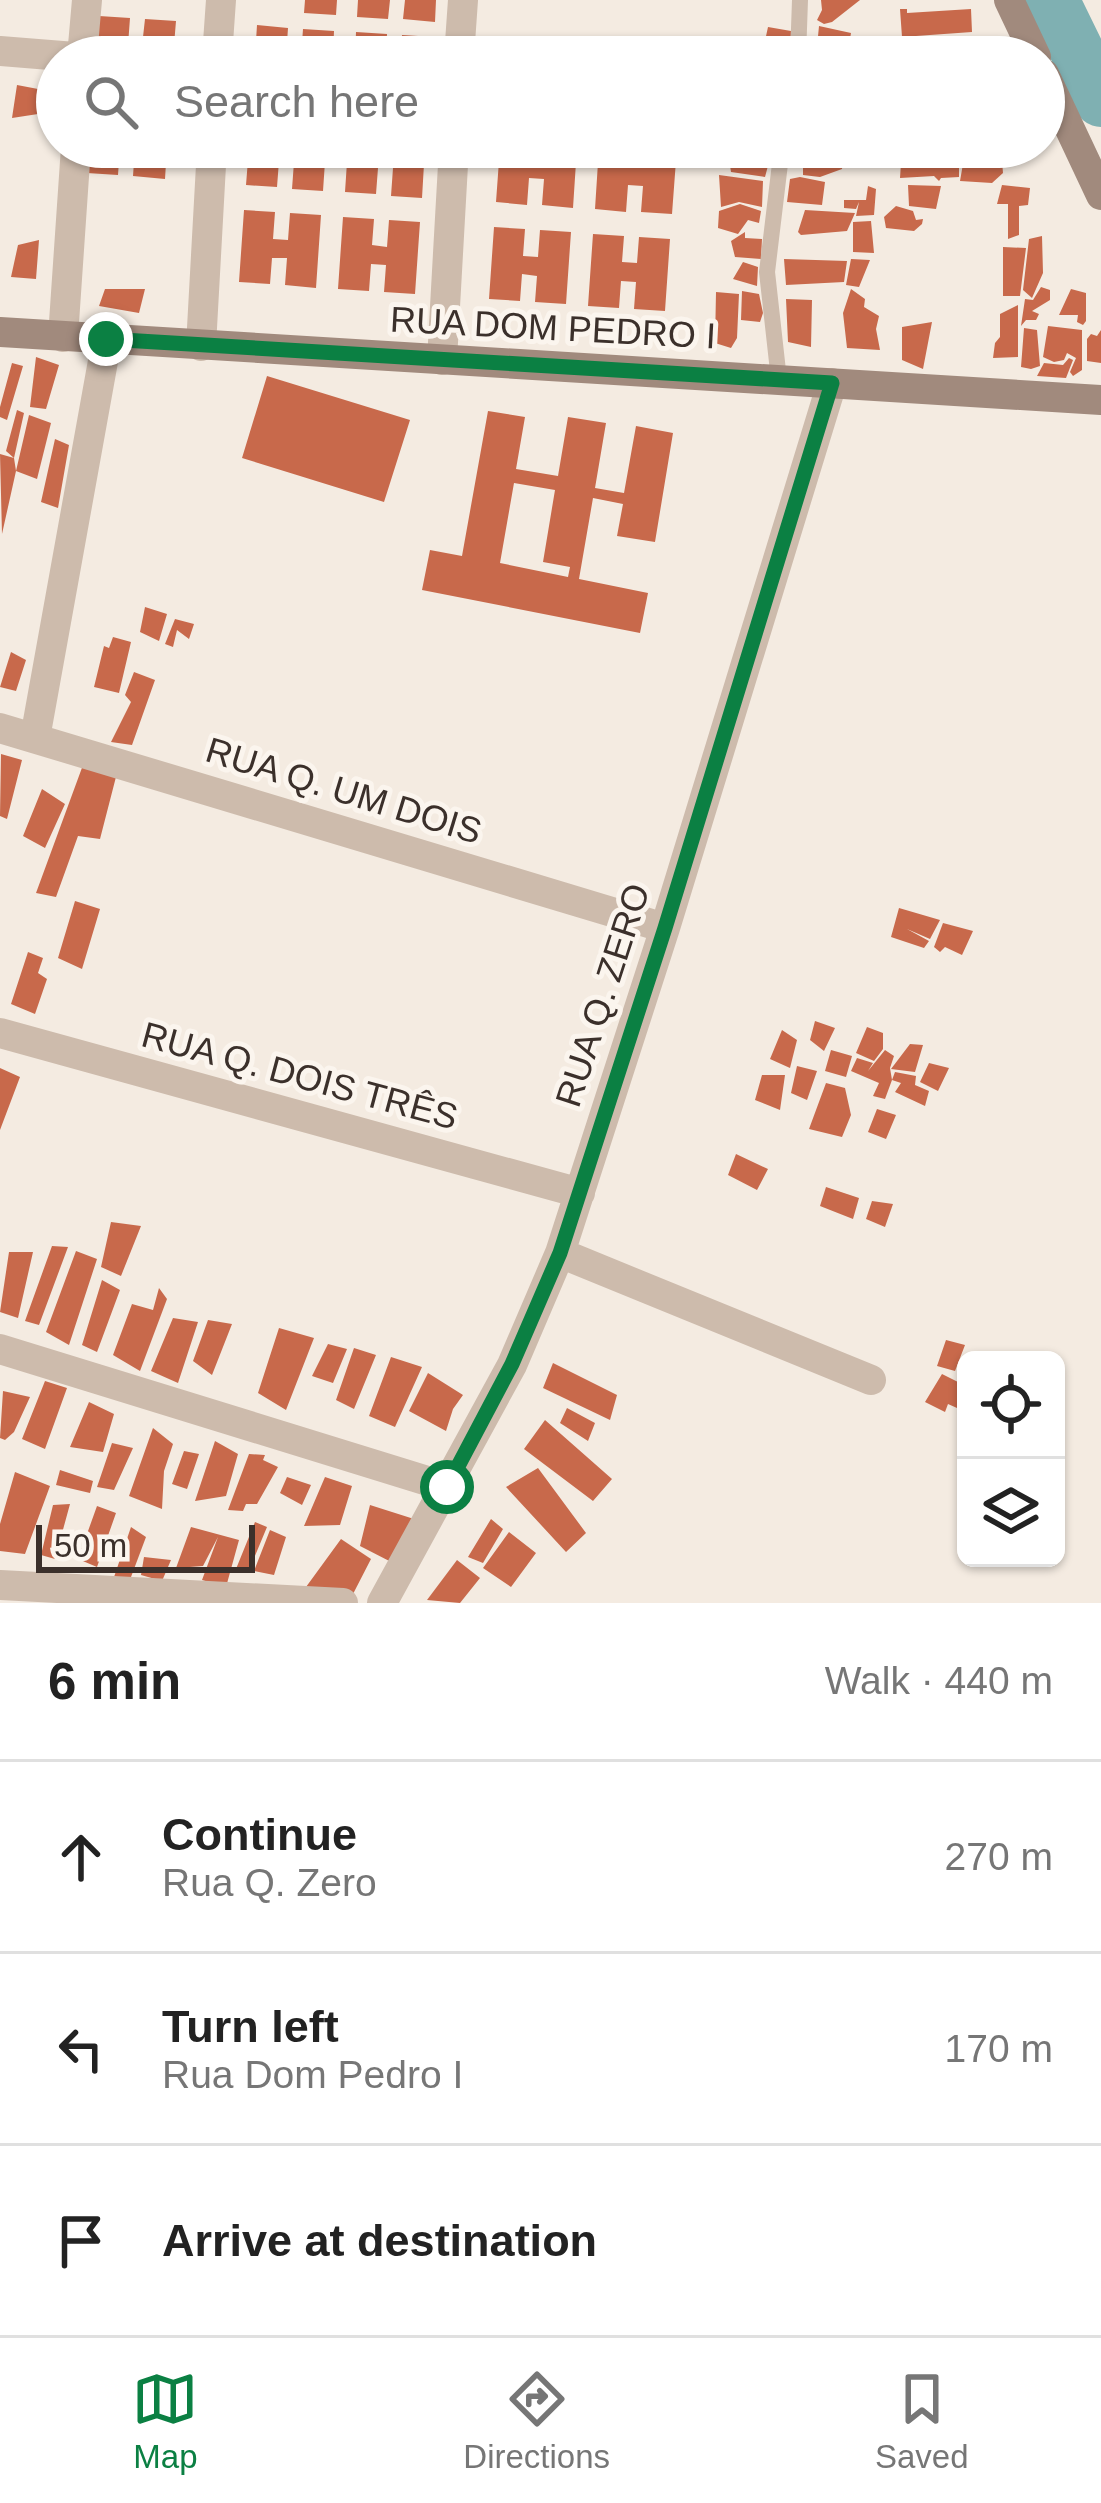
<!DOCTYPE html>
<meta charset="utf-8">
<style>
:root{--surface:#fff;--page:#f2f2f2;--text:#222;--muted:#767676;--line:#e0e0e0;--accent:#0b8043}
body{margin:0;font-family:Arial,sans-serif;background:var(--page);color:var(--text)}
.controls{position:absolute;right:36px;bottom:36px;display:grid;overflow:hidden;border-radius:18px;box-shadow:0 3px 9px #0004}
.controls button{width:108px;height:108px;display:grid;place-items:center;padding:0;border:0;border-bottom:3px solid var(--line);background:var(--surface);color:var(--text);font:60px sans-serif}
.scale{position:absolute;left:36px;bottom:30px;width:219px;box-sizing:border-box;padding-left:12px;border:6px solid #3b302b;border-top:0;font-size:33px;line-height:42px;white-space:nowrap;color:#3b302b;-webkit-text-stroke:9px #fbf5ee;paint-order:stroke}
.stop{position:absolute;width:36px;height:36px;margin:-27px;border:9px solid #0b8043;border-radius:50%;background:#fff}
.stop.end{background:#0b8043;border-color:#fff;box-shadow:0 3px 12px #0008}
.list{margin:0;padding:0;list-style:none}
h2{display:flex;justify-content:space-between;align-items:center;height:156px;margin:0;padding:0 48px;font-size:51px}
h2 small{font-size:39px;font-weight:400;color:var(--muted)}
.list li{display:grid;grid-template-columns:78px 1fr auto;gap:36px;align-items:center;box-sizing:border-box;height:192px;padding:0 48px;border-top:3px solid var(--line)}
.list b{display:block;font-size:45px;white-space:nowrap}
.list p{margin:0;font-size:39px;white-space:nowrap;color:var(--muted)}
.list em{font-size:39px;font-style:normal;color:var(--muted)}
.icon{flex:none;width:66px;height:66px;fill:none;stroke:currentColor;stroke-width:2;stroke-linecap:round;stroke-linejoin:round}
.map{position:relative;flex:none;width:1101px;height:1603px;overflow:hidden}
.search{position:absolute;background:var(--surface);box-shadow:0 3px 9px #0004;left:36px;right:36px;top:36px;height:132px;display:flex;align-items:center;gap:30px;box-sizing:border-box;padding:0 42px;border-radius:66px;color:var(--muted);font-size:45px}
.sheet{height:732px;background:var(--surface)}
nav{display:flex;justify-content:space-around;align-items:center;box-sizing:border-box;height:168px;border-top:3px solid var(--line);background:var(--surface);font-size:33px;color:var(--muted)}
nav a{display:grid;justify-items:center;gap:6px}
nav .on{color:var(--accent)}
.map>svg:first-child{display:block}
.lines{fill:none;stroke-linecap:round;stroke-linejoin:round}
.river{stroke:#7fb0b2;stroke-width:54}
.building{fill:#c8694b;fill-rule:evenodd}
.lane{stroke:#cdbbac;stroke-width:16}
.street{stroke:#cdbbac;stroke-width:30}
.secondary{stroke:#a18a7d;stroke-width:30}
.route{stroke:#0b8043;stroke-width:15}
.labels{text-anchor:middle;stroke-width:10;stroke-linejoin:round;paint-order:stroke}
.street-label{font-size:36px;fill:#3b302b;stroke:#fbf5ee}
</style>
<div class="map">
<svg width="1101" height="1603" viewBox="0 0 1101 1603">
<rect width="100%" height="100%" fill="#f4ebe1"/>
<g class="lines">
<!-- river -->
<path class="river" d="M1052 0 1101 100"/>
</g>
<!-- building -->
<path class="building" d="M305 0H337L336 15 304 13Z
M358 0H390L388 19 357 17Z
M405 0H436L435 22 403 19Z
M821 0H860L832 22 824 24 817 20 822 10Z
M900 9H907V13L971 9 972 32 902 37Z
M99 16 130 18 128 45 142 46 145 19 176 21 173 57H96Z
M257 25 288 28 286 57H255Z
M819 26 851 33 847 57H816Z
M768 27 791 31 790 54 736 57 763 50Z
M303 29 334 31 333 57H301Z
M356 32 387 34 386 57H355Z
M402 35 434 37 432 57H401Z
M507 43 539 45 538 57H506Z
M17 85 38 89V114L12 118Z
M89 147H120L118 175 87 173Z
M135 147H167L165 179 133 176Z
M249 147H326L323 191 292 189 294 162 279 161 277 187 246 185Z
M348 147H425L422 198 391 196 393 168H378L376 194 345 192Z
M500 147H531L530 159 545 160 546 147H577L573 208 542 205 544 179 529 178 527 205 496 202Z
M599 147H631L629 166 644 167 646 147H677L672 214 641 212 643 186 628 185 626 212 595 209Z
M727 147H773L765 177 731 172Z
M902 147H920L923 152 959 160V177L941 178 939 181 934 176 900 178Z
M803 153 844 156 842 169 820 177 803 175Z
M964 158 1002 161 1003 173 992 183 960 181Z
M719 175 763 181 762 207 739 202 721 207Z
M800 177 825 182 822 205 787 202 790 179Z
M908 185 941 186 936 209 909 206Z
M1002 185 1030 188 1028 205 1019 206V235L1008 239V204H997Z
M868 186 876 189 874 215 856 216 859 202 856 209 844 208V200H866Z
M740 204 761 211 759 223 748 220 738 234 718 228 719 211Z
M896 206 913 211 916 220 923 219 922 224 914 231 886 228 884 217Z
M244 210 275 212 273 239 288 240 290 213 321 215 316 288 285 285 287 258H272L270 284 239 282Z
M805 210 855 213 847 231 801 235 798 232Z
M343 217 374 219 372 245 387 247 389 220 420 222 415 294 384 292 386 265 371 264 369 291 338 289Z
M871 221 874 253 853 252V222Z
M494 227 525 229 523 256 538 257 540 230 571 232 566 304 535 302 537 276 522 274 520 301 489 299Z
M745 232V238L762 239 761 259 735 257 731 241Z
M593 234 624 236 622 262 637 263 639 237 670 239 665 311 634 309 636 282 621 281 619 308 588 306Z
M1042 236 1043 273 1032 298 1023 290 1029 239Z
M39 240 36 279 11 277 18 245Z
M1003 247 1026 248 1020 296H1003Z
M784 259 847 261 844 282 786 285Z
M851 259 870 260 859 287 846 285Z
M743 262 758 267 757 286 733 279Z
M1041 287 1050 290V300L1032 311 1039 314 1036 320H1026L1021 326 1025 299 1033 300Z
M105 289H145L139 313 99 306Z
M851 289 865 299 864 307 879 316 876 329 880 350 847 348 843 313Z
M1071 289 1086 293V321L1083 325 1077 322 1078 315H1059Z
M742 291 759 294 763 313 760 322 741 320Z
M716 292 739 294 737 338 731 348 715 343Z
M786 299 812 300 811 347 788 342Z
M1018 305V357L993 358 995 343 1000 337V314Z
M932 322 923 369 902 360V327Z
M1048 326 1082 330V370L1073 376 1070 372 1076 358 1067 353 1064 360 1054 362 1043 357Z
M1024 328 1037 330 1040 366 1031 369 1021 367Z
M1101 330V363L1087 361V339L1091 334 1097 336Z
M36 357 59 365 46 409 30 407Z
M1069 358 1073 360 1066 378 1037 376 1044 363 1063 365Z
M12 363 23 366 7 420 0 417V407Z
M267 376 410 420 384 502 242 458Z
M17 410 24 413 14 458 6 451Z
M488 411 525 417 516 469 558 476 568 417 606 423 595 488 624 493 636 426 673 433 655 542 617 536 623 504 593 498 579 579 648 593 640 633 422 590 430 550 462 556ZM514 483 555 490 543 562 570 567 568 577 500 563Z
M29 415 51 423 37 479 16 471Z
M55 439 69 445 58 508 41 502Z
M0 454 14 458 16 471 2 534Z
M145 607 167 614 159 641 140 632Z
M175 619 194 624 189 639 177 630 173 647 165 644Z
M113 637 131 642 119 693 94 687 104 646 109 648Z
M11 652 26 660 16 691 0 687Z
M134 672 155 680 132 745 111 742 131 702 125 695Z
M1 754 22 760 7 819 0 816Z
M83 765 117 773 100 839 78 836 56 897 36 893Z
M42 789 65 804 45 848 23 836Z
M75 901 100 909 82 969 58 958Z
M899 908 940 920 930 939 907 929 929 941 924 948 891 937Z
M943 923 973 931 962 955 945 947 940 952 934 947Z
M28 952 43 958 38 973 47 979 35 1014 11 1004Z
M815 1021 835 1028 824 1051 810 1040Z
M867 1027 883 1033V1049L874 1061 856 1053Z
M782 1030 797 1040 790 1068 770 1059Z
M910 1044 923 1045 915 1072 891 1069Z
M831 1050 852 1056 846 1077 825 1071Z
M885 1050 894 1056 890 1068 892 1080 895 1072 916 1076 915 1085 929 1091 925 1106 895 1092 901 1083 892 1080 885 1099 873 1096 879 1083 851 1071 857 1058 873 1063 868 1071Z
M929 1063 949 1068 938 1091 920 1082Z
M797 1066 817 1071 807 1100 791 1093Z
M0 1068 20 1077 0 1130Z
M762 1075H785L780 1110 755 1100Z
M826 1083 845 1088 851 1115 842 1137 809 1129Z
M877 1109 896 1115 886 1139 868 1132Z
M736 1154 768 1169 757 1190 728 1175Z
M826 1187 859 1198 853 1219 820 1206Z
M872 1201 893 1204 885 1227 866 1219Z
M111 1222 141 1226 121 1276 101 1267Z
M52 1246 68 1247 39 1325 25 1321Z
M76 1251 97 1259 69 1345 46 1332Z
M9 1252H33L18 1318 0 1312Z
M102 1280 120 1290 97 1352 82 1345Z
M159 1288 167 1299 140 1371 113 1355 132 1304 153 1310Z
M173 1318 198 1322 178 1383 151 1371Z
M208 1320 232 1324 212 1375 193 1361Z
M279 1328 314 1338 286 1410 258 1393Z
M946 1340 965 1345 955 1371 937 1366Z
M328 1344 347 1349 333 1383 312 1376Z
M354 1348 376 1355 354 1409 336 1400Z
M391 1357 422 1367 395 1427 369 1416Z
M553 1363 617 1395 610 1420 543 1388Z
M428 1373 463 1395 453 1409 446 1431 409 1411Z
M942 1374 966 1386V1412L948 1404 945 1412 925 1402Z
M45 1381 67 1388 45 1449 22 1439Z
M3 1391 30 1397 14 1432 5 1440 0 1438Z
M89 1402 114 1414 103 1452 70 1447Z
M567 1408 595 1423 588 1441 560 1423Z
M545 1420 612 1479 593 1501 524 1449Z
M153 1428 173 1444 164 1471 162 1509 129 1496Z
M215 1441 238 1454 226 1496 195 1501Z
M112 1443 133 1448 114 1490 97 1487Z
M184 1451 199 1454 187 1489 172 1484Z
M249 1454 265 1455 263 1460 278 1467 257 1504H246L243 1511 228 1510Z
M538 1468 586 1533 566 1552 506 1487Z
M60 1470 93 1481 90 1493 56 1485Z
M15 1472 50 1486 25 1554 0 1551V1524Z
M287 1477 311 1485 302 1505 280 1493Z
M325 1477 352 1486 340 1525 304 1526Z
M70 1504 55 1559 41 1555 53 1505Z
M370 1505 414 1519 399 1566 360 1546Z
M97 1506 116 1513 97 1567 78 1559Z
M491 1519 503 1529 483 1563 468 1557Z
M255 1522 267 1527 250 1568 236 1569Z
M131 1527 146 1537 128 1585 113 1580Z
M191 1527 239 1540 226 1587 202 1580 218 1537 203 1566 176 1568Z
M270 1530 286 1537 274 1575 254 1571Z
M509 1532 536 1553 511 1587 483 1568Z
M341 1539 371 1559 353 1594 306 1587Z
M144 1557 171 1560 162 1581 141 1575Z
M457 1560 480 1578 460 1603 427 1600Z"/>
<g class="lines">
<!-- lane -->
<path class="lane" d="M798 57 800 0
M779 380 767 272 782 147"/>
<!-- street -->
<path class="street" d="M0 51 75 57
M82 57 87 0
M217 57 221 0
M459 57 463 0
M63 337 76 147
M201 346 212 147
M442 360 454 147
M0 728 665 928
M35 738 107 339
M0 1033 580 1193
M560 1253 871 1380
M0 1349 447 1487
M0 1585 343 1603
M382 1603 512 1365 560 1253 665 928 832 383"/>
<!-- secondary -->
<path class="secondary" d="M1009 0 1036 57
M1044 74 1101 195
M0 332 1101 400"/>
</g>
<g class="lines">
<!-- route -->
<path class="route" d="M106 339 832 383 665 928 560 1253 512 1364 447 1487"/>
</g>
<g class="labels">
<!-- street labels -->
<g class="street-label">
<text transform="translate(553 327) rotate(3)" y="13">RUA DOM PEDRO I</text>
<text transform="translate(344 790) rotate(17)" y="13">RUA Q. UM DOIS</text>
<text transform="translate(602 995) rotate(-72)" y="13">RUA Q. ZERO</text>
<text transform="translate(300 1075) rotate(15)" y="13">RUA Q. DOIS TRÊS</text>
</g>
</g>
</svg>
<div class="controls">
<button><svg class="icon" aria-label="locate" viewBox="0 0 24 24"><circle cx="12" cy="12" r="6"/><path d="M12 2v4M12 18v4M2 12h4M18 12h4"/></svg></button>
<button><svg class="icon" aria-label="layers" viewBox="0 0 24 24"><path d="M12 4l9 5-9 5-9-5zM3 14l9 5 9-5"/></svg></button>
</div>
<div class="scale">50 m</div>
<div class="stop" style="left:447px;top:1487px"></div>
<div class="stop end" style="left:106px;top:339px"></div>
<div class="search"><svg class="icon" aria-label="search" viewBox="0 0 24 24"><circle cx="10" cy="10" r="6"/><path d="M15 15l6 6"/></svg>Search here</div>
</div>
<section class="sheet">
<h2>6 min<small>Walk · 440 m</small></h2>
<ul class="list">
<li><svg class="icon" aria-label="ahead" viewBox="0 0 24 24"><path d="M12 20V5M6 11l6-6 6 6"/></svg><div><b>Continue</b><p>Rua Q. Zero</p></div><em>270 m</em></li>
<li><svg class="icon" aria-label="left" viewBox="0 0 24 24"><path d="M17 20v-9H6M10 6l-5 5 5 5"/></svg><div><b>Turn left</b><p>Rua Dom Pedro I</p></div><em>170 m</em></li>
<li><svg class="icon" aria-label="arrive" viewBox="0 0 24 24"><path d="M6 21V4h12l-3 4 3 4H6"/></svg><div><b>Arrive at destination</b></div></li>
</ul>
</section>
<nav>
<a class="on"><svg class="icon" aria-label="map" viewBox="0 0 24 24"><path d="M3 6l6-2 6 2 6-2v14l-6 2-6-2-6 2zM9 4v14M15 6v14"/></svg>Map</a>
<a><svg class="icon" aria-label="directions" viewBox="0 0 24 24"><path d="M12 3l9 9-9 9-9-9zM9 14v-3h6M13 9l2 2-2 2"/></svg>Directions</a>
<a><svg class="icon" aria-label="saved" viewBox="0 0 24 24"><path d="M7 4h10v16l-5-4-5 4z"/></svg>Saved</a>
</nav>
